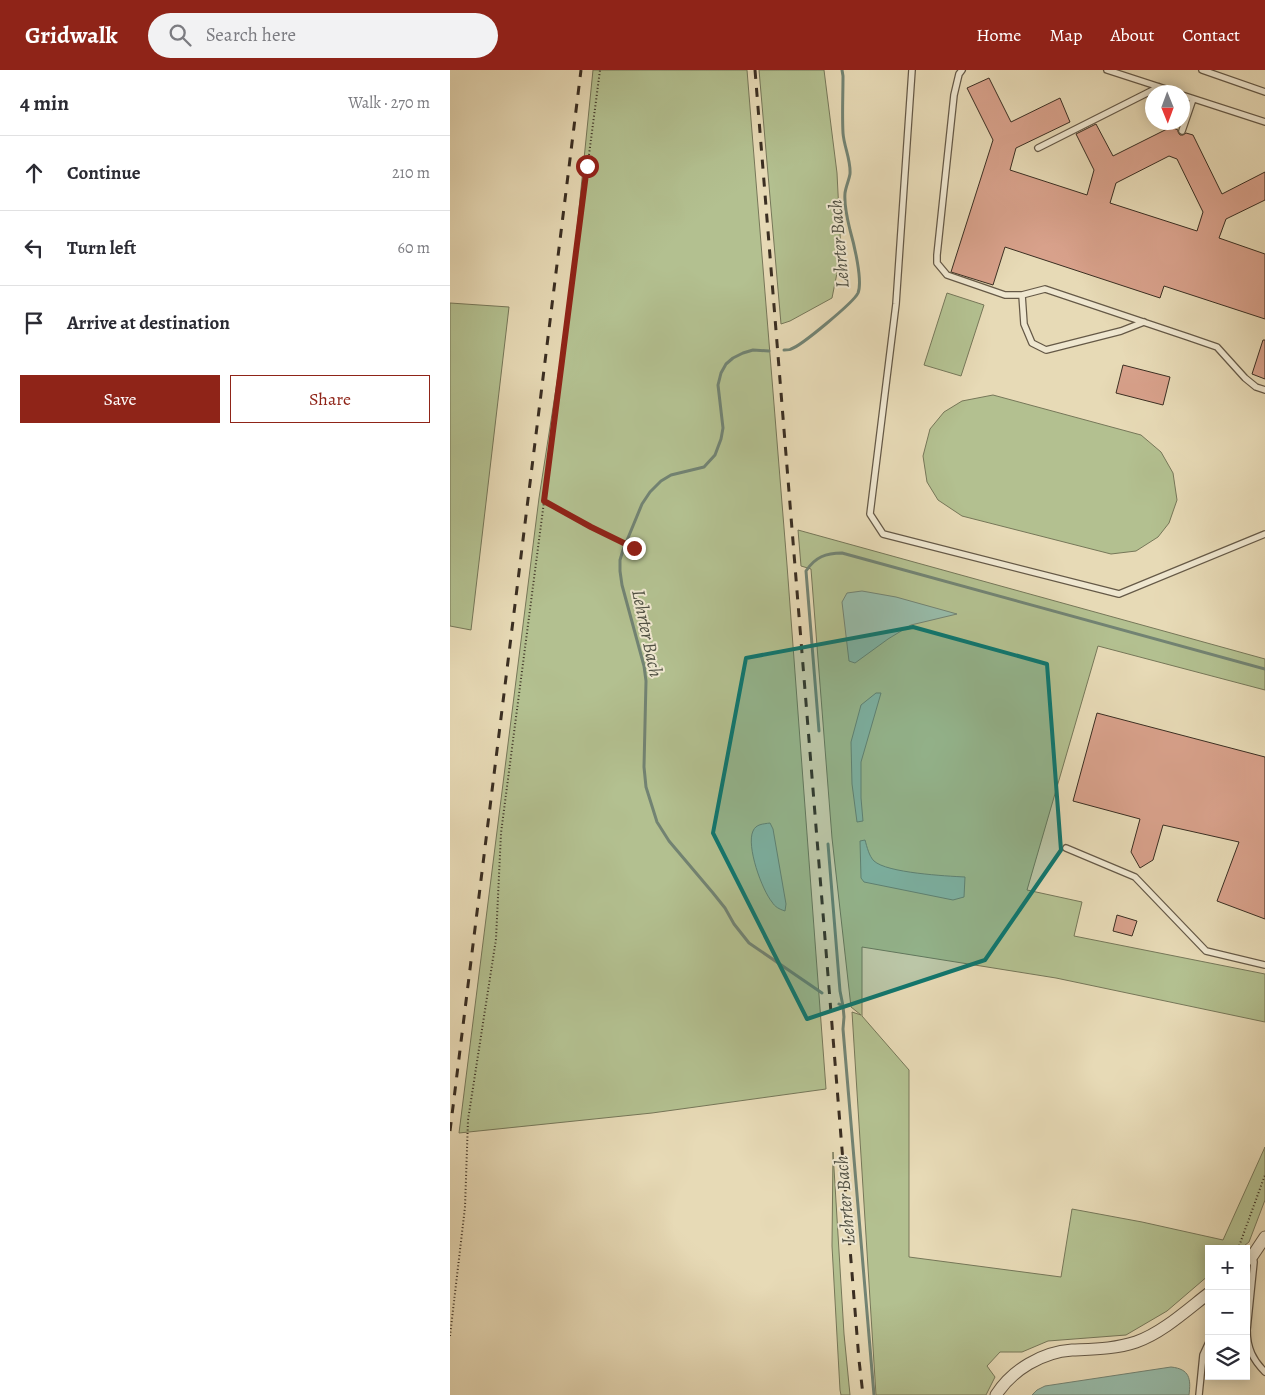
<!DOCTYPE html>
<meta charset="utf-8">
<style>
:root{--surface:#fff;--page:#f2f2f3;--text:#2b2b33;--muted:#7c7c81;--line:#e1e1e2;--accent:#8f2418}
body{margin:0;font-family:Alegreya,serif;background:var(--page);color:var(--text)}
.controls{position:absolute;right:15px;bottom:15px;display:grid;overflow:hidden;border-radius:0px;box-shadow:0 2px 12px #0003}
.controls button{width:45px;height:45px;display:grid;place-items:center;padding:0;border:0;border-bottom:1px solid var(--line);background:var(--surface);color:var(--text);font:25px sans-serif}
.compass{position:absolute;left:695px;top:15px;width:45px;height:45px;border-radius:50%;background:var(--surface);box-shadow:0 2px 12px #0003;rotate:179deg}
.stop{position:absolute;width:15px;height:15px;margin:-11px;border:4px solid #8f2418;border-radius:50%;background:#fff}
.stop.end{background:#8f2418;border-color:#fff;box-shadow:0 1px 5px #0008}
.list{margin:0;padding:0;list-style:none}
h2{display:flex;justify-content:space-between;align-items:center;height:65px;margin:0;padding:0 20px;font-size:21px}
h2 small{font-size:16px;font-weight:400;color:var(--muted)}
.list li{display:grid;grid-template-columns:32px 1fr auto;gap:15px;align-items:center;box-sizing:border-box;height:75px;padding:0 20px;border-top:1px solid var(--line)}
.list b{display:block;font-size:19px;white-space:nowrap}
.list em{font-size:16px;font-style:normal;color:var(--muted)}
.actions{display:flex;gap:10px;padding:15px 20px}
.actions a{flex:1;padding:11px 0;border:1px solid var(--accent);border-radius:0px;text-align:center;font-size:18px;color:var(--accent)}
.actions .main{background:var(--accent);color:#fff}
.icon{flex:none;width:28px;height:28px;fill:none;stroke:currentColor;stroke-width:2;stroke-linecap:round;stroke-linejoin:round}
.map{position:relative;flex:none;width:815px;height:1325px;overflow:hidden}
header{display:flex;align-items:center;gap:30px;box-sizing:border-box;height:70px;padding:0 25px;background:var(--accent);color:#fff}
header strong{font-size:24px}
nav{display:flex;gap:28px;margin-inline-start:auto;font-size:18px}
.search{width:350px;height:45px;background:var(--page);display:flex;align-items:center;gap:12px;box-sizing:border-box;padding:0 18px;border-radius:28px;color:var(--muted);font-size:19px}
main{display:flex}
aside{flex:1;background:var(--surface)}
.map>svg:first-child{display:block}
.green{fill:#b3c090;stroke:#767759}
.water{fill:#97bba9;stroke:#728373}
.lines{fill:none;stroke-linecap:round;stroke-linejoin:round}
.stream{stroke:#728373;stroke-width:3}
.building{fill:#d8a18b;stroke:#3a2e22;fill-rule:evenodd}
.lane-casing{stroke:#655947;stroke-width:8}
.street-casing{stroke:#655947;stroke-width:13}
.path{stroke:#3a2e22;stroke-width:2;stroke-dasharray:1 2.5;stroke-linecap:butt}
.lane{stroke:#efe7d0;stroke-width:5.5}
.street{stroke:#efe7d0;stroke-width:11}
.rail{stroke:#3a2e22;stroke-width:3;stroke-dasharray:9 9;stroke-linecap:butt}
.route{stroke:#8f2418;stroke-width:6}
.marked{fill:#0f766e;fill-opacity:0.2;stroke:#0f766e;stroke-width:4;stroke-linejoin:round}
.labels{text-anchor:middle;stroke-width:4;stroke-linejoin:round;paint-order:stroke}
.water-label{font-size:19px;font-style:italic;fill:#515144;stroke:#efe7d0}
</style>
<header>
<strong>Gridwalk</strong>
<div class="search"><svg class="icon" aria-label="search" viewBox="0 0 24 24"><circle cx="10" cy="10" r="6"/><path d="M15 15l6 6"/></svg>Search here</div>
<nav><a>Home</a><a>Map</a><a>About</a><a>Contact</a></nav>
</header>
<main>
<aside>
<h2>4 min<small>Walk · 270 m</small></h2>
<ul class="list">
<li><svg class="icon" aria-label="ahead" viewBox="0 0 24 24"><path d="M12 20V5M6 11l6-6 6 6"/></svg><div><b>Continue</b></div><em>210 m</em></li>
<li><svg class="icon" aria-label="left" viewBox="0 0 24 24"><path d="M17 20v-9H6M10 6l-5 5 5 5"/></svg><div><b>Turn left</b></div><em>60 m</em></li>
<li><svg class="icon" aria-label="arrive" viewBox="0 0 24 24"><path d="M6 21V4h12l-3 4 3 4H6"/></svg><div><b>Arrive at destination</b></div></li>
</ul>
<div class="actions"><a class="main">Save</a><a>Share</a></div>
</aside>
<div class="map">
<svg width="815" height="1325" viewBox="0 0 815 1325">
<rect width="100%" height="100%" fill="#e7dab6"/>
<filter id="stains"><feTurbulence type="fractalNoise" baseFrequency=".004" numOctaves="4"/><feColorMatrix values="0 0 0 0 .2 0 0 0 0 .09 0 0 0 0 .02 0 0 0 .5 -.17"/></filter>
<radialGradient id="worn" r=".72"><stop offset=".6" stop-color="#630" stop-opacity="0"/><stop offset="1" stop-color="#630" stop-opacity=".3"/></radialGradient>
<!-- green -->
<path class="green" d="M143 0H297L337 495 376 1019 202 1043 9 1063 89 428 120 228Z
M309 0H374L387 103 391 183 382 228 340 251 331 254Z
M497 223 534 235 511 306 474 295Z
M0 233 59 237 21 560 0 556Z
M543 325 691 365 711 382 723 403 727 430 719 453 708 467 686 481 661 484 512 446 488 430 477 412 473 386 480 359 494 342 512 331Z
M348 460 815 589V620L648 576 577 820 632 832 624 866 815 904V952L606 908 412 877V946L459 1000V1187L611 1207 622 1139 692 1152 773 1170 815 1077V1130L799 1172 790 1179H759V1205L717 1241 676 1265 598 1271 572 1282H550L537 1296 545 1307 536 1325H426L402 942 411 945 401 937 382 768 361 499 351 496Z
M383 1082 394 1264 400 1325H391L390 1320 382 1176Z"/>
<!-- water -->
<path class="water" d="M412 521 446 527 507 544 461 555 438 569 405 593 399 591 392 532 397 523Z
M426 623H431L411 692V728L413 751 407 752 402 714 401 672 411 635Z
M320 753 323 759 336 834 335 841C329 839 325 837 322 832 312 820 296 776 303 761 306 754 313 754 320 753Z
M415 770C417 777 419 786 424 791 437 803 496 806 515 807L514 827 503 830 414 812 411 808 410 771Z
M721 1297C740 1299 741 1309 739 1325H582L587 1320 595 1316Z"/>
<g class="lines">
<!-- stream -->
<path class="stream" d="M334 280C336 280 340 280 341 279 351 276 404 232 408 223 413 211 404 174 400 160 397 148 394 135 395 123 396 116 399 110 400 104 401 90 394 77 393 63 392 44 393 25 393 6L392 0
M319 281 303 280 293 283 283 288 276 294 271 303 268 315 273 358 271 369 265 385 254 397 221 405 211 411 200 422 192 434 173 480 170 490V501L172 515 194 596 196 611 194 697 196 717 207 752 219 771 263 823 275 838 284 854 299 873 372 923
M369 661 356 501C365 487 376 483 392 483L815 599
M378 774 390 921 393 936
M389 934 393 936 394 947 393 959 424 1325"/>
</g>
<!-- building -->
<path class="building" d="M539 8 561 52 610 28 620 52 566 78 560 100 637 125 644 100 626 64 646 54 663 86 721 57 728 60V62L730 65H733L736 63 743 65 772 124 815 102V130L776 149 769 168 815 184V249L714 216 710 228 555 177 543 215 501 202 543 70 517 18ZM719 86 727 89 753 142 747 161 660 133 666 113Z
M813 270H815V309L802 304Z
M673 295 720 307 713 335 666 323Z
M647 643 815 687V849L767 831 789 772 713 755 703 790 690 798 681 782 690 749 623 731Z
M667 845 687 851 682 866 663 861Z"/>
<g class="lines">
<defs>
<path id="lane" d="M462 0 446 234 420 444 433 464 669 524 815 464
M512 0 509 4 504 25 487 185V193L497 205 555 225H572L595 219 738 267 767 277 795 308 806 317 815 320
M657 0 725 22
M752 0 815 22
M732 25 815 52
M732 61 743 29
M588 78 709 17
M572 225 574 254 582 273 596 280 671 261 694 252
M616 778 685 807 756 881 815 895
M803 1186 804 1192 797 1260C797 1278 803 1290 815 1302
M749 1325 753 1285 759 1272"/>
<path id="street" d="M796 1191 803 1185 815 1167
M546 1325C562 1300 592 1282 622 1280 644 1279 665 1279 686 1272 712 1263 737 1240 759 1223"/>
</defs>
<!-- lane casing -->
<use href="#lane" class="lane-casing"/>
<!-- street casing -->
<use href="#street" class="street-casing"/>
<!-- path -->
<path class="path" d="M94 431 141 457 184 478
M788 1179 815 1105
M0 1266 15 1137 18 1050 46 869 51 763 150 0"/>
<!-- lane -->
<use href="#lane" class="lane"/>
<!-- street -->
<use href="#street" class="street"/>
<!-- rail -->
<path class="rail" d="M305 0 409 1290 413 1325
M0 1061 131 0"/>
</g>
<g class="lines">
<!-- route -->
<path class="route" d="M137 96 94 431 141 457 184 478"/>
</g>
<!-- marked area -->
<path class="marked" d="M463 557 597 594 611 780 535 890 357 949 263 763 296 588Z"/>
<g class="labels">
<!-- water labels -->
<g class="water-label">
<text transform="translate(388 174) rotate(-95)" y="7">Lehrter Bach</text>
<text transform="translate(198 563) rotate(78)" y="7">Lehrter Bach</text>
<text transform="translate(394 1130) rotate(-95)" y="7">Lehrter Bach</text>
</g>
</g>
<rect width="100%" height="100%" filter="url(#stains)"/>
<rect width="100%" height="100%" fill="url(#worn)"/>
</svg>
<div class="controls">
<button>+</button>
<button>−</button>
<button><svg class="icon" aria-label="layers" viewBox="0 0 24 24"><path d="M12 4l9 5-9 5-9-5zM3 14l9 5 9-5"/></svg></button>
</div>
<svg class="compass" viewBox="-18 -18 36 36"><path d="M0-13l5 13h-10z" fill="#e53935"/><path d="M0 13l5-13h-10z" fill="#7c7c81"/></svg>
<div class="stop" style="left:137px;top:96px"></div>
<div class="stop end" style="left:184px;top:478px"></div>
</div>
</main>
